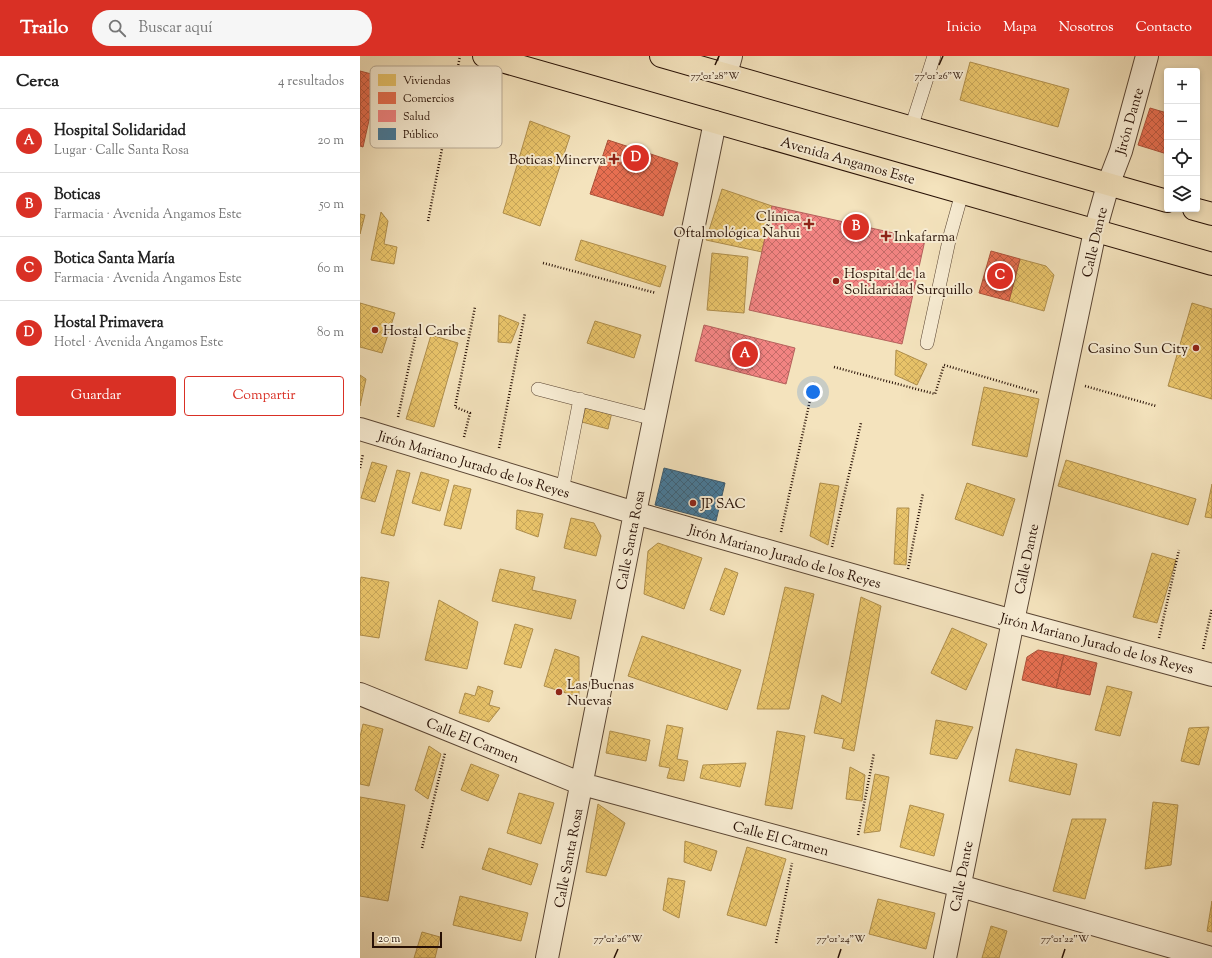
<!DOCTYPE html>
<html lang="es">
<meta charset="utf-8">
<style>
:root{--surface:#fff;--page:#f6f6f6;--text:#222;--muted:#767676;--line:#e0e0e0;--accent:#d93025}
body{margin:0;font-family:"Sorts Mill Goudy",serif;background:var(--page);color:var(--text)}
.controls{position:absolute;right:12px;top:12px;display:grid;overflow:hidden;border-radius:4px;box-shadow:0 2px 6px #0003}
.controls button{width:36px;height:36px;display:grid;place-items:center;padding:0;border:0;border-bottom:1px solid var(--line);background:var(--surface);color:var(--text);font:20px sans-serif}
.scale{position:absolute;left:12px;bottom:10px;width:70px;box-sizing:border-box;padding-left:4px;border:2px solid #271005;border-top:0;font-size:11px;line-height:14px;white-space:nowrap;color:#271005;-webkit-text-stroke:3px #f8edd4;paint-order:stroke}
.you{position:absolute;left:453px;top:336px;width:14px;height:14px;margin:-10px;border:3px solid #fff;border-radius:50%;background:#1a73e8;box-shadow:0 0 0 6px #1a73e833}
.badge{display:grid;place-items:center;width:26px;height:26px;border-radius:50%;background:var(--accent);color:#fff;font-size:13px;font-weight:700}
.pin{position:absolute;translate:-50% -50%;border:2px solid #fff;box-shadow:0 1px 4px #0006}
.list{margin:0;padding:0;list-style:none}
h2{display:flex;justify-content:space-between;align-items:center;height:52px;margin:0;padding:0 16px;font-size:17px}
h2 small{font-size:13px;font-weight:400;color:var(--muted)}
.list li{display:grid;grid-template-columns:26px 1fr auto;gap:12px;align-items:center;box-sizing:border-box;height:64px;padding:0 16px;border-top:1px solid var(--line)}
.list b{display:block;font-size:15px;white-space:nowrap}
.list p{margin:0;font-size:13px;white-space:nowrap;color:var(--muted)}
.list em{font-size:13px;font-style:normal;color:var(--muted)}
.actions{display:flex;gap:8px;padding:12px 16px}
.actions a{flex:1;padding:9px 0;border:1px solid var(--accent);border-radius:4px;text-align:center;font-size:14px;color:var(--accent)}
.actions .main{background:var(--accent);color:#fff}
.icon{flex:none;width:22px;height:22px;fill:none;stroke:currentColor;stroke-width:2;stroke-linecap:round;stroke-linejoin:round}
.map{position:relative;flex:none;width:852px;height:902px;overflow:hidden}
header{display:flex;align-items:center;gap:24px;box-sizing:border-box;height:56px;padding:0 20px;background:var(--accent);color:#fff}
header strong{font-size:19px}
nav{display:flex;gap:22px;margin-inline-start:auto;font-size:14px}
.search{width:280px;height:36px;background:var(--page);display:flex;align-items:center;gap:10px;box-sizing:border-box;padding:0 14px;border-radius:22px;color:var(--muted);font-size:15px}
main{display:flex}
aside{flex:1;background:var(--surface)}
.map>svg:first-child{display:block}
.homes{fill:url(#homes-cross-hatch);stroke:#af8e4c}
.shops{fill:url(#shops-cross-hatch);stroke:#ad523a}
.health{fill:url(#health-cross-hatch);stroke:#b5615c}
.public{fill:url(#public-cross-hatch);stroke:#3c5b6f}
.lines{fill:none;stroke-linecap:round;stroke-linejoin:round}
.service-casing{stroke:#5a4533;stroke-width:14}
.minor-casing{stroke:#5a4533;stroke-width:24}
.primary-casing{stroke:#271005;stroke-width:24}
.path{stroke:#271005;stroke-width:2.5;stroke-dasharray:1 2;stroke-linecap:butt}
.service{stroke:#f8edd4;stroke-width:13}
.minor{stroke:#f8edd4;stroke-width:22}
.primary{stroke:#f4e3bd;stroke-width:22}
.ticks{fill:none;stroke:#271005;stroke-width:1.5}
.poi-dot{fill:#8f2418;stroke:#f8edd4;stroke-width:1.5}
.labels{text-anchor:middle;stroke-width:4;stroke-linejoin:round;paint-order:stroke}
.street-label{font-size:14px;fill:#271005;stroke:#f8edd4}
.poi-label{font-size:14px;fill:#271005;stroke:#f8edd4;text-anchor:start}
.key{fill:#f8edd4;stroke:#b9ab96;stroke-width:1}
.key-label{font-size:11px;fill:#271005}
.ticks-label{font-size:10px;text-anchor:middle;fill:#271005;stroke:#f8edd4;stroke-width:4;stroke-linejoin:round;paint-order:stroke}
</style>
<header>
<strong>Trailo</strong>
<div class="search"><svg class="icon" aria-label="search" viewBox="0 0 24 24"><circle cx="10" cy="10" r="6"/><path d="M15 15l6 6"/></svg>Buscar aquí</div>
<nav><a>Inicio</a><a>Mapa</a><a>Nosotros</a><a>Contacto</a></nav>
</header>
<main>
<aside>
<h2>Cerca<small>4 resultados</small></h2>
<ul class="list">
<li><span class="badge">A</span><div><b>Hospital Solidaridad</b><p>Lugar · Calle Santa Rosa</p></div><em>20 m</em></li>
<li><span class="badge">B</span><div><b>Boticas</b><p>Farmacia · Avenida Angamos Este</p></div><em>50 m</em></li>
<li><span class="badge">C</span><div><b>Botica Santa María</b><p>Farmacia · Avenida Angamos Este</p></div><em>60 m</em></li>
<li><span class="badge">D</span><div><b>Hostal Primavera</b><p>Hotel · Avenida Angamos Este</p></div><em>80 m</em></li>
</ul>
<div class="actions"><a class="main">Guardar</a><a>Compartir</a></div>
</aside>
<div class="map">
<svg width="852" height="902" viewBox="0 0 852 902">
<defs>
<pattern id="homes-cross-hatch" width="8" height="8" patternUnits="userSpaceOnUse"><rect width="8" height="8" fill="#e9c46a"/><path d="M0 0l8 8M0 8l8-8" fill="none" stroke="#c8a75a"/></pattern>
<pattern id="shops-cross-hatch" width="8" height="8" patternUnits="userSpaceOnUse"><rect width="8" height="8" fill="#e76f51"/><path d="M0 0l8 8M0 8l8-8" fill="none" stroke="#bb5a41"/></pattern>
<pattern id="health-cross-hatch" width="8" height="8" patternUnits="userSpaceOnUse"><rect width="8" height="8" fill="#f28482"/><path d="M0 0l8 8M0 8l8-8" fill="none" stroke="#c46b68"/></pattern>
<pattern id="public-cross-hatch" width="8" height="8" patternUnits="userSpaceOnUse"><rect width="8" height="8" fill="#457b9d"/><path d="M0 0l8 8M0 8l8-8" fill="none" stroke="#3a637e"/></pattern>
</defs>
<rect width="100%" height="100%" fill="#f4e3bd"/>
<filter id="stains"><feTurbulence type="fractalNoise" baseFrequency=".005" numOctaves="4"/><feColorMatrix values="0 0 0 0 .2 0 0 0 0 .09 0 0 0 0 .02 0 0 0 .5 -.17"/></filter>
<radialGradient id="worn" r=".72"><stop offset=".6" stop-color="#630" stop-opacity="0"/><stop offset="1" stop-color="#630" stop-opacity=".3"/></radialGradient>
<!-- homes -->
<path class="homes" d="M610 6 709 33 698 71 600 44Z
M170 65 210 80 180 170 143 157Z
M362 133 412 150 402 196 346 184Z
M21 156 28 165 24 188 37 191 34 208 11 204Z
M0 158 5 159 0 178Z
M221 184 306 210 300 231 215 204Z
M352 197 388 201 384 257 347 254Z
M660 203 686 210 694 219 684 255 649 245Z
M0 247 35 257 22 297 0 291Z
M832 247 852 253V343L808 330Z
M139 259 159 267 151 287 138 286Z
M235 265 281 279 274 302 227 287Z
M71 279 98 287 74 371 46 363Z
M536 294 567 308 557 329 535 319Z
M0 319 6 323 0 350Z
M624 331 679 343 667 401 612 389Z
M226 350 252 356 248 373 222 366Z
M706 404 836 443 828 469 698 430Z
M12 406 27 410 15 446 1 442Z
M37 414 50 417 34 480 21 477Z
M61 416 89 424 80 455 52 447Z
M460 427 479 430 468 489 450 480Z
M607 427 655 443 643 480 595 463Z
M852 428V462L845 461Z
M94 429 111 433 101 473 84 469Z
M537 452H549L546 509 534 508Z
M157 454 183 458 178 481 156 473Z
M211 462 234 467 241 480 236 500 204 492Z
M298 487 342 502 324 553 284 538 288 495Z
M792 497 816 504 797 567 773 561Z
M365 512 378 517 364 559 350 554Z
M140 513 175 521 172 534 216 544 211 563 132 545Z
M1 521 29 526 19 582 0 579V529Z
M425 531 454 538 429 653H397Z
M501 541 521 550 494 695 482 692 484 683 454 677 462 639 481 648Z
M79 544 118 566 107 613 65 604Z
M155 568 173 573 161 612 144 608Z
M592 572 627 588 606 634 571 617Z
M282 580 381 614 367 654 268 620Z
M195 593 219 601V641L184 630Z
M118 630 133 635 129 649 140 652 129 666 99 657 105 637 115 640Z
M747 630 772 636 760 680 735 674Z
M576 664 613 671 597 703 570 698Z
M3 668 23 673 9 730 0 728V681Z
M307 669 323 672 317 703 328 705 324 725 307 722 310 712 299 710Z
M849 671 839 709 821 705 829 672Z
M250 675 290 684 286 705 246 697Z
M417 675 445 680 432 753 405 749Z
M69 690 81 698 68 743 55 734Z
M656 693 717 708 710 739 649 725Z
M386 707 380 731 340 722 343 709Z
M111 708 139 719 128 745 101 734Z
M490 711 505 719 502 745 486 743Z
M515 718 529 721 520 775 504 777Z
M159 737 194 747 181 788 147 777Z
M0 741 45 749 28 845 0 840Z
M793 746 818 749 811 809 785 813Z
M238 748 265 767 246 820 226 816Z
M550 749 584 758 574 800 540 791Z
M712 763H746L725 843 693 835Z
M325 785 357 795 351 815 324 806Z
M387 791 426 803 406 870 367 859Z
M129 792 178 808 171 829 122 813Z
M308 822 325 825 319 862 303 854Z
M100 840 168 857 161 885 93 869Z
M518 843 575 857 566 893 509 878Z
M852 845V876L847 875Z
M631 870 647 875 639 902H622Z
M62 876 80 881 75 902H54Z"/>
<!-- shops -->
<path class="shops" d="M0 15 19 20 3 91 0 90Z
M790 52 807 57V98L778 89Z
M248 84 318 107 303 160 230 138Z
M631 195 660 203 649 245 619 237Z
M678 594 704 599 696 632 662 624 667 601Z
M704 599 737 607 730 639 696 632Z"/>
<!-- health -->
<path class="health" d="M412 150 565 184 542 288 389 254Z
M344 269 435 292 426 328 335 305Z"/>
<!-- public -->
<path class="public" d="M304 412 365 427 356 465 295 449Z"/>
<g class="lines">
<defs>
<path id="service" d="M551 72 574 0
M567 287 590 180 602 137
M178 333 294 363
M202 435 220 343"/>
<path id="minor" d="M366 18 371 0
M0 373 275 457 653 565 852 619
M0 638 222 728 600 830 851 902
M187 902 275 457 355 66
M585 902 653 565 735 175 748 129 761 95 787 0"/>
<path id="primary" d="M124 0 852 208
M301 0 807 145
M834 153 852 158"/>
</defs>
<!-- service casing -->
<use href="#service" class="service-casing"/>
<!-- minor casing -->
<use href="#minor" class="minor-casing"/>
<!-- primary casing -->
<use href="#primary" class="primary-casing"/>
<!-- path -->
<path class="path" d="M68 165 100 0
M183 207 296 237
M474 311 575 338 584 309 679 337
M725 330 796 350
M38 361 57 273
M104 381 110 357 95 351 115 251
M139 392 165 257
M0 412 3 398
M421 476 454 326
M472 491 501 367
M548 513 563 437
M799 582 819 494
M843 593 852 552
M498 779 514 697
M62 792 85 697
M416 887 432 807"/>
<!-- service -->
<use href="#service" class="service"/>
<!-- minor -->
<use href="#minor" class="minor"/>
<!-- primary -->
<use href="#primary" class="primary"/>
</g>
<!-- ticks -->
<path class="ticks" d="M355 9 359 0M579 9 583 0M254 902 258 893M478 902 481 893M702 902 705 893"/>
<!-- markers -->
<g class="poi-dot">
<path d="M252 97h4v4h4v4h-4v4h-4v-4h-4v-4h4z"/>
<path d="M447 162h4v4h4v4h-4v4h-4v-4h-4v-4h4z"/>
<path d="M524 174h4v4h4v4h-4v4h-4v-4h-4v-4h4z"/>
<circle cx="476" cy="225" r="4"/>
<circle cx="15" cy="274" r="4"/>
<circle cx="836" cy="292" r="4"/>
<circle cx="333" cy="447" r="4"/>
<circle cx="199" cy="636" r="4"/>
</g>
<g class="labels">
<!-- street labels -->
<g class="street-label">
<text transform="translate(769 65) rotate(-74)" y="5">Jirón Dante</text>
<text transform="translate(488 104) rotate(16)" y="5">Avenida Angamos Este</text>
<text transform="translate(734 186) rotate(-77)" y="5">Calle Dante</text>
<text transform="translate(114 408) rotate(17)" y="5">Jirón Mariano Jurado de los Reyes</text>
<text transform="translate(270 484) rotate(-79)" y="5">Calle Santa Rosa</text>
<text transform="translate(425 500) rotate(16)" y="5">Jirón Mariano Jurado de los Reyes</text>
<text transform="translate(666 503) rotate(-78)" y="5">Calle Dante</text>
<text transform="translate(737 587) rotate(15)" y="5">Jirón Mariano Jurado de los Reyes</text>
<text transform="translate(113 684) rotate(22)" y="5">Calle El Carmen</text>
<text transform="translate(421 782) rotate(15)" y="5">Calle El Carmen</text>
<text transform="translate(208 802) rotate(-79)" y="5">Calle Santa Rosa</text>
<text transform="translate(601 820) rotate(-79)" y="5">Calle Dante</text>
</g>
<!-- poi labels -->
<g class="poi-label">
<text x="246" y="108" text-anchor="end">Boticas Minerva</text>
<text x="440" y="165" text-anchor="end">Clínica<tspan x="440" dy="16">Oftalmológica Ñahui</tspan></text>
<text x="534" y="185">Inkafarma</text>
<text x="484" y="222">Hospital de la<tspan x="484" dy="16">Solidaridad Surquillo</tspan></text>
<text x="23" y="279">Hostal Caribe</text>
<text x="828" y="297" text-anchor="end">Casino Sun City</text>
<text x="341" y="452">JP SAC</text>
<text x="207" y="633">Las Buenas<tspan x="207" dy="16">Nuevas</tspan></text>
</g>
</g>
<!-- legend -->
<rect x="10" y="10" width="132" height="82" rx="6" class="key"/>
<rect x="18" y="18" width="18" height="12" fill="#e9c46a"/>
<rect x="18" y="36" width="18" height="12" fill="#e76f51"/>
<rect x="18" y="54" width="18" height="12" fill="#f28482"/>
<rect x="18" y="72" width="18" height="12" fill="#457b9d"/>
<g class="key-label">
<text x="43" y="28">Viviendas</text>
<text x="43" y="46">Comercios</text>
<text x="43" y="64">Salud</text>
<text x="43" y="82">Público</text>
</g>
<g class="ticks-label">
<text x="355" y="23">77°01'28"W</text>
<text x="579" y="23">77°01'26"W</text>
<text x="258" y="886">77°01'26"W</text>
<text x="481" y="886">77°01'24"W</text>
<text x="705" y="886">77°01'22"W</text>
</g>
<rect width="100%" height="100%" filter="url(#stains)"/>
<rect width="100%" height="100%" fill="url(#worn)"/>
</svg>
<div class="controls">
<button>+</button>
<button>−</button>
<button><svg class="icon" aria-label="locate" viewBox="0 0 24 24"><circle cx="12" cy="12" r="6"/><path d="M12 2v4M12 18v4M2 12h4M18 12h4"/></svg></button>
<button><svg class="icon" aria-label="layers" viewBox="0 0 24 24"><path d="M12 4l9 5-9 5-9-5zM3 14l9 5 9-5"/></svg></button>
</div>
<div class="scale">20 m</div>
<div class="you"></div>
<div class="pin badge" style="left:385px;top:298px">A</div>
<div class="pin badge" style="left:496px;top:171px">B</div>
<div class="pin badge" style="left:640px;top:220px">C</div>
<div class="pin badge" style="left:276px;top:102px">D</div>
</div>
</main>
